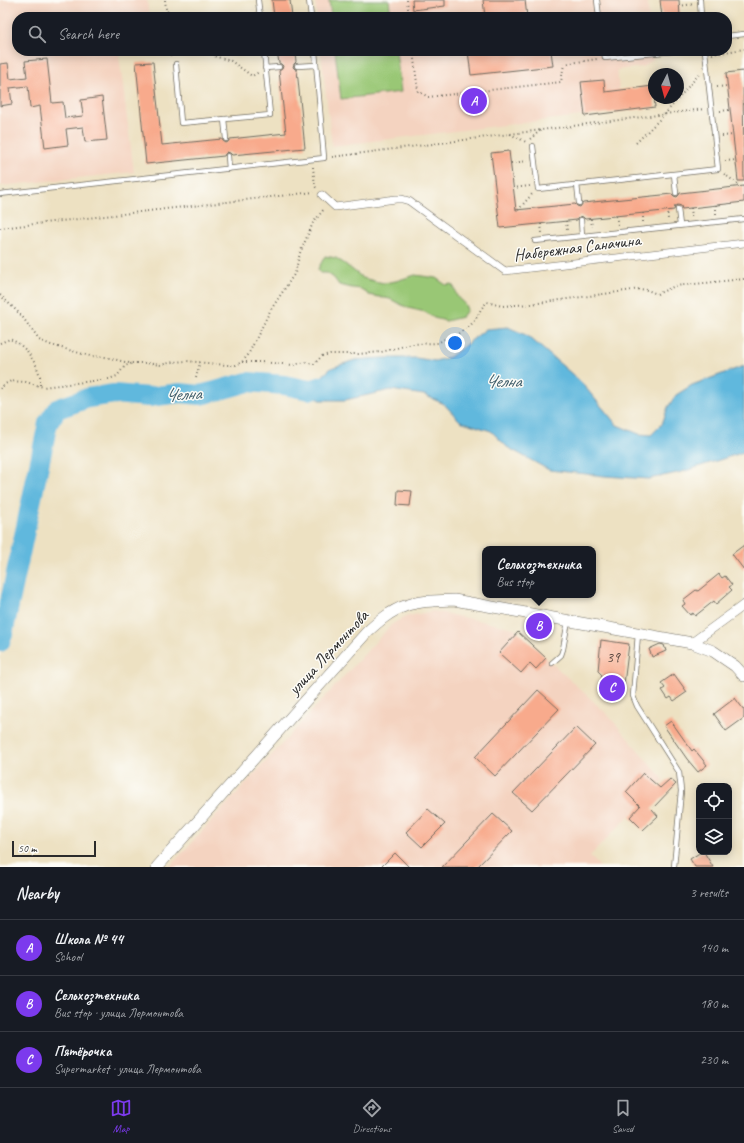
<!DOCTYPE html>
<meta charset="utf-8">
<style>
:root{--surface:#171b24;--page:#20242c;--text:#f1f3f6;--muted:#9ea1a6;--line:#363941;--accent:#7c3aed}
body{margin:0;font-family:Caveat,sans-serif;background:var(--page);color:var(--text)}
.controls{position:absolute;right:12px;bottom:12px;display:grid;overflow:hidden;border-radius:8px;box-shadow:0 2px 10px #0003}
.controls button{width:36px;height:36px;display:grid;place-items:center;padding:0;border:0;border-bottom:1px solid var(--line);background:var(--surface);color:var(--text);font:20px sans-serif}
.compass{position:absolute;left:648px;top:68px;width:36px;height:36px;border-radius:50%;background:var(--surface);box-shadow:0 2px 10px #0003;rotate:186deg}
.scale{position:absolute;left:12px;bottom:10px;width:84px;box-sizing:border-box;padding-left:4px;border:2px solid #2b2b2b;border-top:0;font-size:11px;line-height:14px;white-space:nowrap;color:#2b2b2b;-webkit-text-stroke:3px #fdfcf7;paint-order:stroke}
.you{position:absolute;left:455px;top:343px;width:14px;height:14px;margin:-10px;border:3px solid #fff;border-radius:50%;background:#1a73e8;box-shadow:0 0 0 6px #1a73e833}
.badge{display:grid;place-items:center;width:26px;height:26px;border-radius:50%;background:var(--accent);color:#fff;font-size:13px;font-weight:700}
.pin{position:absolute;translate:-50% -50%;border:2px solid #fff;box-shadow:0 1px 4px #0006}
.popup{position:absolute;left:482px;top:546px;width:114px;height:52px;box-sizing:border-box;display:grid;place-content:center;border-radius:8px;background:var(--surface);filter:drop-shadow(0 1px 3px #0005);font-size:13px;white-space:nowrap;color:var(--muted)}
.popup b{font-size:15px;color:var(--text)}
.popup::after{content:'';position:absolute;left:50%;top:100%;margin-left:-8px;border:8px solid transparent;border-top-color:var(--surface)}
.list{margin:0;padding:0;list-style:none}
h2{display:flex;justify-content:space-between;align-items:center;height:52px;margin:0;padding:0 16px;font-size:17px}
h2 small{font-size:13px;font-weight:400;color:var(--muted)}
.list li{display:grid;grid-template-columns:26px 1fr auto;gap:12px;align-items:center;box-sizing:border-box;height:56px;padding:0 16px;border-top:1px solid var(--line)}
.list b{display:block;font-size:15px;white-space:nowrap}
.list p{margin:0;font-size:13px;white-space:nowrap;color:var(--muted)}
.list em{font-size:13px;font-style:normal;color:var(--muted)}
.icon{flex:none;width:22px;height:22px;fill:none;stroke:currentColor;stroke-width:2;stroke-linecap:round;stroke-linejoin:round}
.map{position:relative;flex:none;width:744px;height:867px;overflow:hidden}
.search{position:absolute;background:var(--surface);box-shadow:0 2px 10px #0003;left:12px;right:12px;top:12px;height:44px;display:flex;align-items:center;gap:10px;box-sizing:border-box;padding:0 14px;border-radius:16px;color:var(--muted);font-size:15px}
.sheet{height:220px;background:var(--surface)}
nav{display:flex;justify-content:space-around;align-items:center;box-sizing:border-box;height:56px;border-top:1px solid var(--line);background:var(--surface);font-size:11px;color:var(--muted)}
nav a{display:grid;justify-items:center;gap:2px}
nav .on{color:var(--accent)}
.map>svg:first-child{display:block}
.built{fill:#f4d3c0}
.green{fill:#99c775;stroke:#627950}
.water{fill:#60b8dd;stroke:#467284}
.lines{fill:none;stroke-linecap:round;stroke-linejoin:round}
.river{stroke:#60b8dd;stroke-width:20}
.building{fill:#f8aa8c}
.service-casing{stroke:#6f6b60;stroke-width:6}
.pedestrian-casing{stroke:#6f6b60;stroke-width:8}
.minor-casing{stroke:#6f6b60;stroke-width:10}
.tertiary-casing{stroke:#6f6b60;stroke-width:12}
.path{stroke:#6f6b60;stroke-width:2;stroke-dasharray:1 3;stroke-linecap:butt}
.service{stroke:#fff;stroke-width:4.5}
.pedestrian{stroke:#fff;stroke-width:7}
.minor{stroke:#fff;stroke-width:9}
.tertiary{stroke:#fff;stroke-width:11}
.labels{text-anchor:middle;stroke-width:3;stroke-linejoin:round;paint-order:stroke}
.number-label{font-size:15px;fill:#5e4b43}
.street-label{font-size:17px;fill:#2b2b2b;stroke:#fdfcf7}
.water-label{font-size:18px;font-style:italic;fill:#3e5c69;stroke:#fdfcf7}
</style>
<div class="map">
<svg width="744" height="867" viewBox="0 0 744 867">
<rect width="100%" height="100%" fill="#fdfcf7"/>
<filter id="ink" filterUnits="userSpaceOnUse"><feTurbulence type="fractalNoise" baseFrequency=".025" numOctaves="2"/><feDisplacementMap in="SourceGraphic" scale="8" xChannelSelector="R" yChannelSelector="G"/><feConvolveMatrix kernelMatrix="1 2 1 2 8 2 1 2 1" color-interpolation-filters="sRGB"/></filter>
<filter id="wash" filterUnits="userSpaceOnUse"><feTurbulence type="fractalNoise" baseFrequency=".012" numOctaves="4" result="noise"/><feDisplacementMap in="SourceGraphic" scale="16" xChannelSelector="R" yChannelSelector="G"/><feGaussianBlur stdDeviation="0.9" result="paint"/><feColorMatrix in="noise" values="0 0 0 0 0 0 0 0 0 0 0 0 0 0 0 0 0 1.4 0 .05"/><feComposite in="paint" operator="in"/></filter>
<g filter="url(#wash)">
<rect width="100%" height="100%" fill="#ede1c2"/>
<!-- built -->
<path class="built" d="M0 0H147L149 17H17V51H146L119 55 134 172 0 186Z
M315 0H647L649 17H317Z
M321 51H653V60L642 67 617 70 621 111 332 146Z
M433 611 514 628 607 714 664 780 590 856 600 867H169L391 625 404 617Z"/>
<!-- green -->
<path class="green" d="M329 0H389L391 17H331Z
M335 51H396L401 92 341 99Z
M325 256 336 258 345 264 363 278 374 281 384 283 396 281 415 275 436 278 446 285 451 284C457 289 454 291 457 296 461 303 464 300 467 310L462 317 446 321 434 318 425 312 408 308 390 299 369 295 361 289 352 288 339 285 334 278 327 273H320L318 269Z"/>
<!-- water -->
<path class="water" d="M508 327 528 336 580 381 617 425 639 434 651 435 662 424 668 407 676 395 692 385 744 366V452L682 472 648 479 605 476 549 470 507 447 491 431 460 421 444 404 424 395 391 390 345 400H320L309 390 317 381 331 368 355 360 382 358H416L435 361 450 357 486 329Z"/>
<g class="lines">
<!-- river -->
<path class="river" d="M0 642 3 634 48 423 57 409 88 398 114 394 149 397 180 393 200 395 216 391 248 382 284 385 309 390 336 382"/>
</g>
<g id="blocks">
<!-- building -->
<path class="building" d="M272 0H290L292 17H274Z
M412 0H445V6L413 10Z
M483 0H525L527 17H485Z
M660 0H679L680 17H662Z
M277 51H295L296 62 294 64 293 67 295 69 297 70 305 148 232 155 230 153 227 152 225 154 224 156 146 164 136 63 153 62 162 145 222 139 223 141 226 143 228 142 230 139 286 133 279 71 282 69 283 66 281 64 279 63Z
M468 51H551L553 66 471 75Z
M47 59 52 103 63 102 65 118 83 116 81 100 102 97 107 140 85 142 83 127 66 129 68 145 45 148 40 106 30 108 28 86 10 88 12 104 0 106V64L8 63 10 79 27 77 25 61Z
M743 71 744 181H738L726 73Z
M604 80 605 92 653 86 655 107 585 116 581 82Z
M509 151 516 210 575 204 577 206 580 207 583 203 672 194 674 196 677 197 679 195 680 193 744 186V202L682 209 681 206 678 205 675 206 674 210 585 219 583 217 580 216 578 218 577 220 500 228 491 153Z
M398 490 412 491 410 506 397 505Z
M744 545V570L732 554Z
M719 574 722 578 725 576 732 585 729 587 732 590 716 604 714 601 695 616 693 613 690 615 682 606 685 604 683 600 696 590 698 591Z
M518 632 546 658 536 669 530 663 521 673 499 653Z
M601 640 629 644 623 692 605 690 601 685 602 675 598 671Z
M660 644 664 645 666 651 652 657 649 649Z
M674 674 687 692 674 701 671 697 668 699 662 690 665 688 661 683Z
M538 690 559 709 495 776 475 757Z
M735 698 744 710V718L726 731 714 714Z
M671 721 692 751 694 749 707 765 698 772 687 759 664 726Z
M576 727 595 745 532 810 513 793Z
M643 773 660 788 670 779 676 784 652 809 658 816 643 830 630 817 640 806 626 792Z
M428 809 445 824 422 847 406 832Z
M493 814 512 831 477 867H442Z
M701 852H704L713 867H695L690 859Z
M395 853 409 867H381Z"/>
</g>
</g>
<g filter="url(#ink)">
<use href="#blocks" fill-opacity="0" stroke="#6f6b60" stroke-width="1"/>
<g class="lines">
<defs>
<path id="service" d="M258 0 260 17
M309 0 311 17
M597 0 599 17
M700 0 701 17
M727 36 744 34
M604 51 605 58 674 51
M176 64 181 123 270 115 264 51
M297 66 316 65
M265 68 279 67
M224 119 226 139
M533 146 538 189 718 169 705 51
M228 156 229 169
M674 174 676 193
M577 184 579 203
M0 194 324 158 315 51
M678 209 680 225
M581 220 582 236
M535 241 744 219
M638 634 633 696 637 706 679 772 681 791 674 867
M552 663 561 655 563 649 568 621"/>
<path id="pedestrian" d="M322 195 335 207 396 199H402L409 201 505 271 744 243"/>
<path id="minor" d="M692 643 744 605"/>
<path id="tertiary" d="M157 867 367 632C378 622 390 611 405 606 420 600 438 601 454 600L692 643 713 651 735 666 744 676"/>
</defs>
<!-- service casing -->
<use href="#service" class="service-casing"/>
<!-- pedestrian casing -->
<use href="#pedestrian" class="pedestrian-casing"/>
<!-- minor casing -->
<use href="#minor" class="minor-casing"/>
<!-- tertiary casing -->
<use href="#tertiary" class="tertiary-casing"/>
<!-- path -->
<path class="path" d="M165 0 167 17
M407 0 409 17
M679 6 694 4
M167 11 173 17
M171 51V58
M209 51 214 56 231 61 252 76 259 72
M413 51 418 91 428 97 561 82 564 64 597 59
M712 54 744 49
M717 87 728 86
M720 111 730 110
M510 134 526 142
M722 136 733 135
M530 139 541 130
M636 143 665 114 700 73
M332 157 704 109
M725 161 736 160
M511 163 527 161
M313 167 315 186 317 189
M724 174 738 184
M513 188 530 186
M716 205V214
M691 208 692 217
M518 210 533 193
M667 210 668 219
M643 213V222
M616 216 618 225
M591 219 592 227
M566 221 567 230
M541 224 542 233
M0 228 314 192
M0 295 21 315 39 340 51 345 90 356 105 357 129 363H145L161 365 173 362 187 361 226 365H236L242 362 248 355 270 311 295 273 300 253 313 223 324 209V208
M0 343 10 339 18 343 27 351 36 365 40 376V386
M242 362H261L293 365 305 362 314 364 322 356 330 354H358L381 352 412 344 438 343 446 338 456 335 470 326 477 317 481 309 487 302 502 306 531 304 640 289 647 290 657 294 675 286 744 279
M196 378 200 362
M0 389 5 384 11 381 26 382 43 387 109 379 117 376 125 366 133 363"/>
<!-- service -->
<use href="#service" class="service"/>
<!-- pedestrian -->
<use href="#pedestrian" class="pedestrian"/>
<!-- minor -->
<use href="#minor" class="minor"/>
<!-- tertiary -->
<use href="#tertiary" class="tertiary"/>
</g>
</g>
<g class="labels">
<!-- number labels -->
<g class="number-label">
<text x="613" y="662">39</text>
</g>
<!-- street labels -->
<g class="street-label">
<text transform="translate(577 247) rotate(-7)" y="6">Набережная Саначина</text>
<text transform="translate(328 652) rotate(-47)" y="6">улица Лермонтова</text>
</g>
<!-- water labels -->
<g class="water-label">
<text x="503" y="387">Челна</text>
<text transform="translate(183 394) rotate(-3)" y="6">Челна</text>
</g>
</g>
</svg>
<div class="controls">
<button><svg class="icon" aria-label="locate" viewBox="0 0 24 24"><circle cx="12" cy="12" r="6"/><path d="M12 2v4M12 18v4M2 12h4M18 12h4"/></svg></button>
<button><svg class="icon" aria-label="layers" viewBox="0 0 24 24"><path d="M12 4l9 5-9 5-9-5zM3 14l9 5 9-5"/></svg></button>
</div>
<svg class="compass" viewBox="-18 -18 36 36"><path d="M0-13l5 13h-10z" fill="#e53935"/><path d="M0 13l5-13h-10z" fill="#9ea1a6"/></svg>
<div class="scale">50 m</div>
<div class="you"></div>
<div class="pin badge" style="left:474px;top:101px">A</div>
<div class="pin badge" style="left:539px;top:626px">B</div>
<div class="popup"><b>Сельхозтехника</b>Bus stop</div>
<div class="pin badge" style="left:612px;top:688px">C</div>
<div class="search"><svg class="icon" aria-label="search" viewBox="0 0 24 24"><circle cx="10" cy="10" r="6"/><path d="M15 15l6 6"/></svg>Search here</div>
</div>
<section class="sheet">
<h2>Nearby<small>3 results</small></h2>
<ul class="list">
<li><span class="badge">A</span><div><b>Школа № 44</b><p>School</p></div><em>140 m</em></li>
<li><span class="badge">B</span><div><b>Сельхозтехника</b><p>Bus stop · улица Лермонтова</p></div><em>180 m</em></li>
<li><span class="badge">C</span><div><b>Пятёрочка</b><p>Supermarket · улица Лермонтова</p></div><em>230 m</em></li>
</ul>
</section>
<nav>
<a class="on"><svg class="icon" aria-label="map" viewBox="0 0 24 24"><path d="M3 6l6-2 6 2 6-2v14l-6 2-6-2-6 2zM9 4v14M15 6v14"/></svg>Map</a>
<a><svg class="icon" aria-label="directions" viewBox="0 0 24 24"><path d="M12 3l9 9-9 9-9-9zM9 14v-3h6M13 9l2 2-2 2"/></svg>Directions</a>
<a><svg class="icon" aria-label="saved" viewBox="0 0 24 24"><path d="M7 4h10v16l-5-4-5 4z"/></svg>Saved</a>
</nav>
